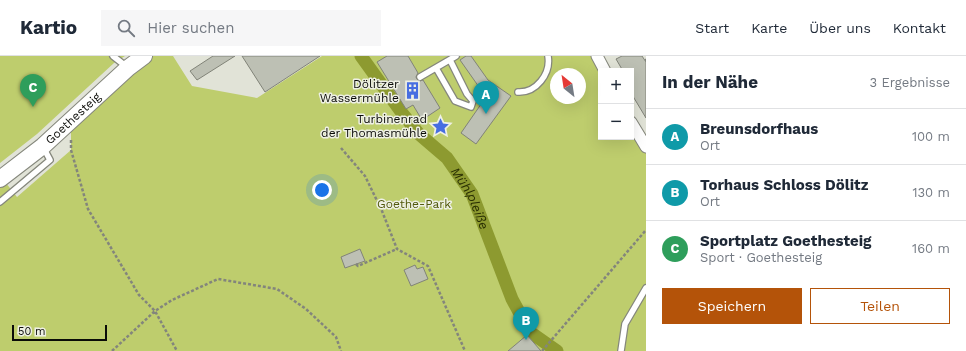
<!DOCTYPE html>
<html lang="de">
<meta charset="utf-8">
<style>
:root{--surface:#fff;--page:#f6f6f7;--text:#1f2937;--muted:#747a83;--line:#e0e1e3;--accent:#b45309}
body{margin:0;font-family:"Work Sans",sans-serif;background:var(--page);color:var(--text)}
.controls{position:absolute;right:12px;top:12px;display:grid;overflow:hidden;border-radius:0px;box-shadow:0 4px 16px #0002}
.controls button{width:36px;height:36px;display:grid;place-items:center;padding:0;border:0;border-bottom:1px solid var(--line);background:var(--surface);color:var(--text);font:20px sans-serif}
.compass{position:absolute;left:550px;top:12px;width:36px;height:36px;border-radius:50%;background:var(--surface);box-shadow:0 4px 16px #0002;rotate:330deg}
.scale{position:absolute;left:12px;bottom:10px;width:95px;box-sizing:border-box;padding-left:4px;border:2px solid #0b0c08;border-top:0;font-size:11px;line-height:14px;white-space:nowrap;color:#0b0c08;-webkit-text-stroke:3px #eef0e4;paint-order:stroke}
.you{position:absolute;left:322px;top:134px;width:14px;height:14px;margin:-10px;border:3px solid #fff;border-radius:50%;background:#1a73e8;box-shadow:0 0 0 6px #1a73e833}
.badge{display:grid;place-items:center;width:26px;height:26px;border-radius:50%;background:var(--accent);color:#fff;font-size:13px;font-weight:700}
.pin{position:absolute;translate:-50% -33px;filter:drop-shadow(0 1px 2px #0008)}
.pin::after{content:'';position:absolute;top:21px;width:14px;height:12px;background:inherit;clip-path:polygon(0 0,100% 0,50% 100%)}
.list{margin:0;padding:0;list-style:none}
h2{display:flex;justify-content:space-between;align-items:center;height:52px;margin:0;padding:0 16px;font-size:17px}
h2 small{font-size:13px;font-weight:400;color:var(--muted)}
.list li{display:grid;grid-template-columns:26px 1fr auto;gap:12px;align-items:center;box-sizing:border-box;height:56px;padding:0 16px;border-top:1px solid var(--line)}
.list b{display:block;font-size:15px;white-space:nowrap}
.list p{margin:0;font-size:13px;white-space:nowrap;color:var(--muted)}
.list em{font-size:13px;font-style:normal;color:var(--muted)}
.actions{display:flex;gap:8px;padding:12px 16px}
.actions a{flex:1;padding:9px 0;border:1px solid var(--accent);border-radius:0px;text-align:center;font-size:14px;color:var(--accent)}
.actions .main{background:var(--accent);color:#fff}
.icon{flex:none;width:22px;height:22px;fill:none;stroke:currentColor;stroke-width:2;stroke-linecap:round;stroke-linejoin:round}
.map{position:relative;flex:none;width:646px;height:295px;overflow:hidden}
header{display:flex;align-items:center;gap:24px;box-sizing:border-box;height:56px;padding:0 20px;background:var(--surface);border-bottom:1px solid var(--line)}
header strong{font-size:19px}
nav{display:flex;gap:22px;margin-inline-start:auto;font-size:14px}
.search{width:280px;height:36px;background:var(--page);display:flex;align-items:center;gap:10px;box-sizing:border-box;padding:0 14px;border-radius:0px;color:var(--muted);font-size:15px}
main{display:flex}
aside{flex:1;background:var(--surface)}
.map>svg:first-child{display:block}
.green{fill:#becd6d;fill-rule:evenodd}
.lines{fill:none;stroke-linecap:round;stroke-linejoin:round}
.canal{stroke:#8d9a30;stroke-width:13}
.building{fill:#bdc0b4;stroke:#818378}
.lane-casing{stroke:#85877c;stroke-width:8}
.street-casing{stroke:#85877c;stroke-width:13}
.secondary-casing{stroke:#85877c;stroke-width:18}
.path{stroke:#83857c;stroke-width:2.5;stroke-dasharray:3 2;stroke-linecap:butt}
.lane{stroke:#fff;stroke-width:5.5}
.street{stroke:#fff;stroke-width:11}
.secondary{stroke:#fff;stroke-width:16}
.labels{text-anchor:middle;stroke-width:3;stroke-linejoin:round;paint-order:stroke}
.poi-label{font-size:12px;fill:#0b0c08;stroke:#eef0e4;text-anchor:end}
.street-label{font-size:12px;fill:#0b0c08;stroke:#eef0e4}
.park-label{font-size:12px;fill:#50580a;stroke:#eef0e4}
.water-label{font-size:13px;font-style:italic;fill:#292f02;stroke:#eef0e4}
</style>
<header>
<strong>Kartio</strong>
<div class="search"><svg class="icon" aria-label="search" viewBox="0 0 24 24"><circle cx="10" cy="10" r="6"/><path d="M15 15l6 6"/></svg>Hier suchen</div>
<nav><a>Start</a><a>Karte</a><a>Über uns</a><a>Kontakt</a></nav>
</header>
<main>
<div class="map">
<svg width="646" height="295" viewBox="0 0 646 295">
<rect width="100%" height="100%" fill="#e1e3d7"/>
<!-- green -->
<path class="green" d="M0 0H125L114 7 37 78 0 107Z
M144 0H173L192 30 257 42 322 0H597L601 15V81H631V66L646 91V295H0V123L2 122 17 141 71 94V64ZM556 18H580V42H556Z"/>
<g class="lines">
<!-- canal -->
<path class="canal" id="s1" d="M361 0 402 57 419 78 447 102 472 138 512 243 530 276 557 295"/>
</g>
<!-- building -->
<path class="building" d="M213 0H235L197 24 190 15Z
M242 0H320L265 36Z
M387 0H408L418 17 416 21 417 23 420 25 423 24 440 52 422 64 413 49 406 53 377 6Z
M466 0H471L488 24 511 40 476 88 461 77 486 41 460 4Z
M622 0H642L646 6V62L631 37V15H623L616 3Z
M360 193 365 205 345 212 341 201Z
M415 209 417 213 423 211 428 223 411 230 404 214Z
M527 279 541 295H508Z"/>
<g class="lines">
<defs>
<path id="lane" d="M113 0 127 11
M436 12 455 45 471 51 473 45 467 38 450 4
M420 21 456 0
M518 36C536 37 551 18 548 0
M0 146 50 104 43 91
M621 295 625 268 646 232"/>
<path id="street" d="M597 0 605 15
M631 66 646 91"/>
<g id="secondary">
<path id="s2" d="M0 123 43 90 128 12 144 0"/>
</g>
</defs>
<!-- lane casing -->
<use href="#lane" class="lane-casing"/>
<!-- street casing -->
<use href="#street" class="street-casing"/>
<!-- secondary casing -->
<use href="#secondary" class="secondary-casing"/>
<!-- path -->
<path class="path" d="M645 4H646
M71 84V94L88 153 139 239 155 255 177 295
M341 92 365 120 382 155 397 193 428 210 465 295
M356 208 358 210 397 193
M112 295 155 255 172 244 218 223 277 233 306 253 336 281 341 295
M542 295 646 174"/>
<!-- lane -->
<use href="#lane" class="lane"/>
<!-- street -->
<use href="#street" class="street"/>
<!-- secondary -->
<use href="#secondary" class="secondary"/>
</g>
<!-- icons -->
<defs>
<symbol id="building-bare" viewBox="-9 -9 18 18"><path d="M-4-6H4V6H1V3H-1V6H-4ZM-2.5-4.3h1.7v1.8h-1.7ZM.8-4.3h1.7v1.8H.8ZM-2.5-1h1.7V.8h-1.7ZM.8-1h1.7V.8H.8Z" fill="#476ee1" stroke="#eef0e4" stroke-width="2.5" paint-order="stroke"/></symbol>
<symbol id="sight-bare" viewBox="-9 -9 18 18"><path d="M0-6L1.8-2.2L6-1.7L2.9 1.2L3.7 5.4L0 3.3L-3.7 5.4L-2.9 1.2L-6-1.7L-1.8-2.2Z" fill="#476ee1" stroke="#eef0e4" stroke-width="2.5" paint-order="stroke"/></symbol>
</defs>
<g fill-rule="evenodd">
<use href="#building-bare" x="400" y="22" width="25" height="25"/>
<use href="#sight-bare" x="428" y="58" width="25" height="25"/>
</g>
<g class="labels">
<!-- poi labels -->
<g class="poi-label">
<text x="399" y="32">Dölitzer<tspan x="399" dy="14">Wassermühle</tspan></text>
<text x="427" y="67">Turbinenrad<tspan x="427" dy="14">der Thomasmühle</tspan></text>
</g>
<!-- street labels -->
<g class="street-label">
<text dy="4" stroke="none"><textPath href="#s2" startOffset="95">Goethesteig</textPath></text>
</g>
<!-- park labels -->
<g class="park-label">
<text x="414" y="152">Goethe-Park</text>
</g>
<!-- water labels -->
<g class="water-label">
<text dy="5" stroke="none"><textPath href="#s1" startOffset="181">Mühlpleiße</textPath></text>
</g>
</g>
</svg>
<div class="controls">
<button>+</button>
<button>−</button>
</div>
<svg class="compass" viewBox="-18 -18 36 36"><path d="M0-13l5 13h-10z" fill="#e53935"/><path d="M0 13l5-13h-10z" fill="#747a83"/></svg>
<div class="scale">50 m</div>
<div class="you"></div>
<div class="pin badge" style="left:486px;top:58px;background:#0f9aa8">A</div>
<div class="pin badge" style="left:526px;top:284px;background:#0f9aa8">B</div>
<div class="pin badge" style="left:33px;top:51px;background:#2e9e5b">C</div>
</div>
<aside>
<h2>In der Nähe<small>3 Ergebnisse</small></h2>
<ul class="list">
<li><span class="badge" style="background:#0f9aa8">A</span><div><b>Breunsdorfhaus</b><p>Ort</p></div><em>100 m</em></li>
<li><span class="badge" style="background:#0f9aa8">B</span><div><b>Torhaus Schloss Dölitz</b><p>Ort</p></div><em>130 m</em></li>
<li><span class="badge" style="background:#2e9e5b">C</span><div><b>Sportplatz Goethesteig</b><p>Sport · Goethesteig</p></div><em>160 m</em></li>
</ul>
<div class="actions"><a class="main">Speichern</a><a>Teilen</a></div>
</aside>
</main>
